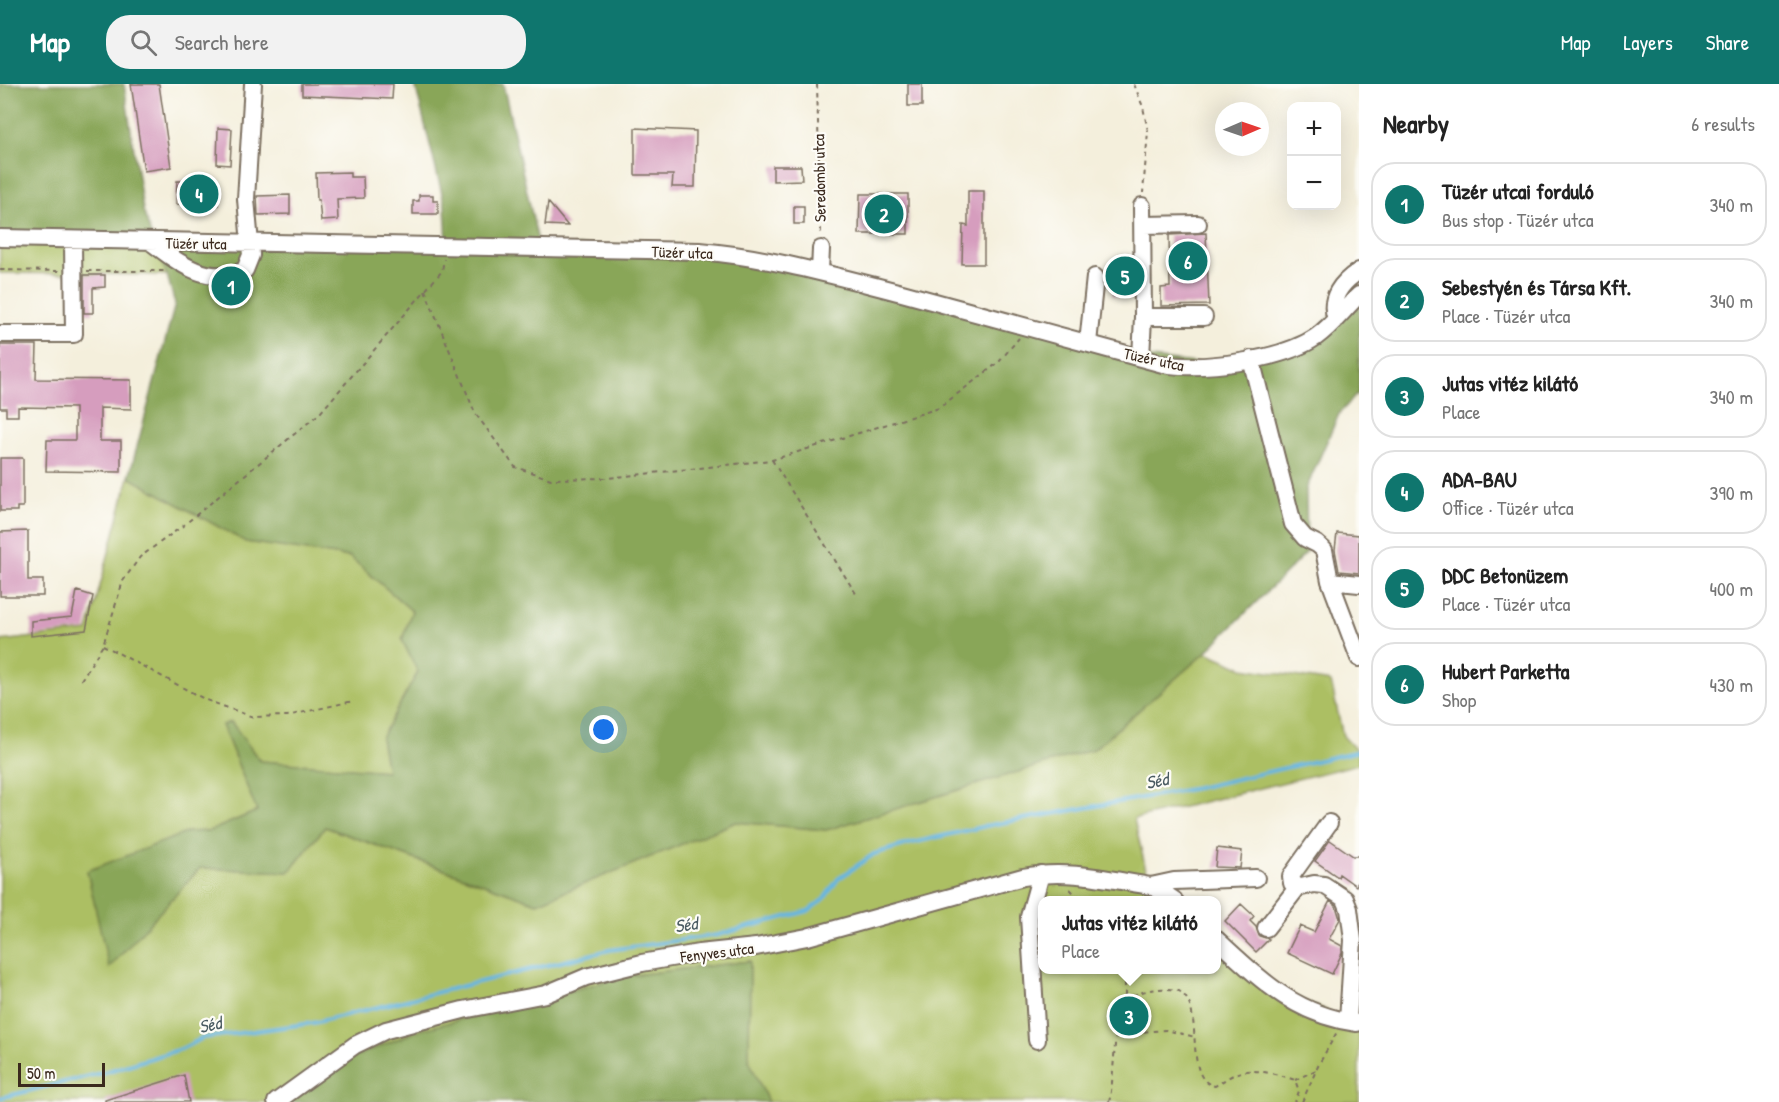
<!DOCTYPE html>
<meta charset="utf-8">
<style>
:root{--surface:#fff;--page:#f2f2f2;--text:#222;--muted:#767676;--line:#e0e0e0;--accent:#0f766e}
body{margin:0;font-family:"Patrick Hand",sans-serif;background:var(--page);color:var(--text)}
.controls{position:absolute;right:18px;top:18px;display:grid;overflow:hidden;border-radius:12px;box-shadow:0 6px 24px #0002}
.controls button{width:54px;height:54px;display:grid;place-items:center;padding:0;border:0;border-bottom:2px solid var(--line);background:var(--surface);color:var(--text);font:30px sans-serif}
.compass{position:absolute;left:1215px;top:18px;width:54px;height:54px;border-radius:50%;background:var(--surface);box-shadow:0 6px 24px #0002;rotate:88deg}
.scale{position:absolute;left:18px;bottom:15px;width:87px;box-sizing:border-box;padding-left:6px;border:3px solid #3b2a1e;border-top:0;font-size:16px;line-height:21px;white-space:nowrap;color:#3b2a1e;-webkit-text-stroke:4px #fdfcf7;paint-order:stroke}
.you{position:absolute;left:604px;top:646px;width:21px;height:21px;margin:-15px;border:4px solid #fff;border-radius:50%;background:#1a73e8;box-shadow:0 0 0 9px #1a73e833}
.badge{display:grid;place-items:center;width:39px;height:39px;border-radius:50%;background:var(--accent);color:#fff;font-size:20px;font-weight:700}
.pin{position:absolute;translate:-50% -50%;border:3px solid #fff;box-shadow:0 2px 6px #0006}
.popup{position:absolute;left:1038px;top:812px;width:183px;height:78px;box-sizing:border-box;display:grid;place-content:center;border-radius:12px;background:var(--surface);filter:drop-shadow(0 2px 4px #0005);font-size:20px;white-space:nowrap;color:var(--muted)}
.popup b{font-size:22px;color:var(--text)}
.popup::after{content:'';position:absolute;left:50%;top:100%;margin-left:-12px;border:12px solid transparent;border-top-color:var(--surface)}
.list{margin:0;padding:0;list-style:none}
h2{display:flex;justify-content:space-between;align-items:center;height:78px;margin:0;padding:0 24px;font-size:26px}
h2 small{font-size:20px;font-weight:400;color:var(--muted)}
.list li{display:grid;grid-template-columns:39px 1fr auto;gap:18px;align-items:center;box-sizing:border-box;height:84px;margin:0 12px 12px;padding:0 12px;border:2px solid var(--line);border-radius:24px}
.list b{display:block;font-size:22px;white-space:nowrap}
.list p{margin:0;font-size:20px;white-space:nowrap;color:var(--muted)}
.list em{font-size:20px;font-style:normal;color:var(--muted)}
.icon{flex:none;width:33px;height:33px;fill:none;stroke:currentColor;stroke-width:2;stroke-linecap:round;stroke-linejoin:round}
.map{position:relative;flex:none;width:1359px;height:1018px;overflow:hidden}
header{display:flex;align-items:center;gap:36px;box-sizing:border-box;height:84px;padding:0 30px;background:var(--accent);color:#fff}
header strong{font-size:28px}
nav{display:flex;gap:33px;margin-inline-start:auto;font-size:21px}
.search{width:420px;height:54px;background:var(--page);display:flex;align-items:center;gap:15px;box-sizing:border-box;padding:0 21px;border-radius:24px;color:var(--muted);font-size:22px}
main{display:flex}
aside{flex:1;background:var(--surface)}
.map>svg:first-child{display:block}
.green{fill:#acbf63;stroke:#747440;stroke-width:1.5}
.forest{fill:#89a659;stroke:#62683c;stroke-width:1.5}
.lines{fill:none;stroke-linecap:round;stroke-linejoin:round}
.stream{stroke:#66b6e1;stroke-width:4}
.building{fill:#d69dbe}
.minor-casing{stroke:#7c6f60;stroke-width:20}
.path{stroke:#7c6f60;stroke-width:2;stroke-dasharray:4.5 4.5;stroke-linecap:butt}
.minor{stroke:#fff;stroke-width:16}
.labels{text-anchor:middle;stroke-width:4.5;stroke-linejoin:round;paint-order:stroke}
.street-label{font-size:16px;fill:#3b2a1e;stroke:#fdfcf7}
.water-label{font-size:18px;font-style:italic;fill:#4a5b62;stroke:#fdfcf7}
</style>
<header>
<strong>Map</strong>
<div class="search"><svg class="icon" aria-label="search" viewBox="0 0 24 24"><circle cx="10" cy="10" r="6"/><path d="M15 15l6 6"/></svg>Search here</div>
<nav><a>Map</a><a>Layers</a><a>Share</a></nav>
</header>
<main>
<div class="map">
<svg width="1359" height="1018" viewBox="0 0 1359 1018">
<rect width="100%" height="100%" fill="#fdfcf7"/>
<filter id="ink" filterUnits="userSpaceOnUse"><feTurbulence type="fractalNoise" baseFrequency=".0167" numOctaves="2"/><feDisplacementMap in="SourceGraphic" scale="12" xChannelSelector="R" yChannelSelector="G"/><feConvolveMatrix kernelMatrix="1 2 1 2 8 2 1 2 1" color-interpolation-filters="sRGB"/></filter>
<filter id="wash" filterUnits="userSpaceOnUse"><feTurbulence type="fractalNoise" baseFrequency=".008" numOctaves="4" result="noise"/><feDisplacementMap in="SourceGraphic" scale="24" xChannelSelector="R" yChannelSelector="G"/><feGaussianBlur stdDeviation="1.35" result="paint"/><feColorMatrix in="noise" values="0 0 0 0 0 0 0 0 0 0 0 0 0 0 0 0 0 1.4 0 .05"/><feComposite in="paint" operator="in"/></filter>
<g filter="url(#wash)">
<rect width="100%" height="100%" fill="#f4efdc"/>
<!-- green -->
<path class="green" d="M0 154 153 157 167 191 0 189Z
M129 393 246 458 350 473 412 527 402 556 418 588 381 654 388 687 260 677 231 638 222 641 257 727 210 747 188 748 109 883 200 784 289 788 325 743 537 819 736 738 826 746 1094 665 1206 568 1243 584 1331 598 1343 652 1359 669V680L1134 735 1150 803 1172 816H1042V886H1216V857L1262 899 1359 940V1018H768L749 976 750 877 626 892 417 947 335 981 285 1018H0V557L88 547Z"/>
<!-- forest -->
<path class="forest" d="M0 0H124L143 126 153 157 447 160 445 122 415 0H503L539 162 702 164 1142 273 1212 281 1309 252 1359 207V308L1339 330 1306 405 1307 468 1206 568 1094 665 826 746 736 738 537 819 325 743 289 788 200 784 109 884 87 787 188 748 210 747 257 727 222 641 231 638 260 677 387 687 381 654 418 588 402 556 412 527 350 473 246 458 129 393 175 220 167 191 153 157 0 154Z
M750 877 749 976 768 1018H285L335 981 417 947 626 892Z"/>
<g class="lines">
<!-- stream -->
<path class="stream" d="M0 1014 105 988 181 965 203 954 313 939 609 866 718 851 808 827 824 815 838 795 874 770 908 760 990 741 1197 704 1359 667"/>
</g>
<g id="blocks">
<!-- building -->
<path class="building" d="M131 0H159L171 83 144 87Z
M302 0H393L392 15 302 11Z
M908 0H922V22H908Z
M218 44 232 45 230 81 217 80Z
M635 44 696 47 695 103H672L673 91H635Z
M773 82H801L802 96 773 97Z
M350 88V93H363L364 114 337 115 338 136 321 137 319 116H317L316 89Z
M177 97 218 98V121L176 120Z
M968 107H984V180H962L963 141 968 142Z
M860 110H908V150H859Z
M290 111V130L258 131 257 112Z
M419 111H433V117H438V130H413V117H419Z
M548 118 568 142 545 141Z
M794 122H804V140H794Z
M1206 149 1209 221 1161 222V204L1170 203 1169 151Z
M1132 184V199L1127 200V212H1113V201H1116L1115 185Z
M84 191H105V203L93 204V229H84Z
M0 261H37L36 295 131 296V325L100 324V357H121V388L46 387 47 356H75V324L18 323V332H6V324H0Z
M0 374H23V423H17V427H0Z
M28 447V496H43V512H0V448Z
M1337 449 1359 451V489L1339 487 1335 466Z
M77 507 93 512 86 546 31 552V537L72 533Z
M1330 756 1353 772H1359V796L1356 802 1339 790 1338 793 1315 777Z
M1217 764 1242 767 1240 784 1215 783Z
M1330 817 1336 822 1340 835 1329 855 1342 862V869L1332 890 1287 869 1300 842 1314 848Z
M1241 820 1254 832 1250 837 1256 843 1259 852 1269 855 1256 868 1225 837Z
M184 991 189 1018H105V1016Z"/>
</g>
</g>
<g filter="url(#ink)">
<use href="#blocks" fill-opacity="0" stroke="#7c6f60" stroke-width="1.5"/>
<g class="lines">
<defs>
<path id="minor" d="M1143 141 1198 140
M0 154 700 167C769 173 835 192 902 209 989 232 1076 256 1163 280 1203 287 1282 276 1316 253 1333 241 1344 225 1359 211
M151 158C180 180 208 202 245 186L251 171 246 115 253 0
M820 187 821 165
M1143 233H1204
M1336 235C1328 214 1342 198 1359 187
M0 250H74L73 157
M1088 259 1095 193
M1141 274 1143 233 1142 122
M1251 275 1293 440 1305 454 1317 460 1324 466 1330 497 1359 574
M1330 497 1359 500
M1151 802 1174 797 1256 794
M1297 804 1292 799 1291 792 1329 739
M1266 844 1297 804 1314 800 1324 801 1345 815 1349 825 1353 856 1348 937
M1216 855C1260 895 1295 931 1357 939
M1037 956 1029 833 1041 790
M276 1018 355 961 386 946 463 926 546 910 586 893 642 879 699 869 756 863 807 853 1023 793C1068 785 1106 795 1151 802L1159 806 1174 816"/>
</defs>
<!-- minor casing -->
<use href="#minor" class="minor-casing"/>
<!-- path -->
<path class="path" d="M817 0 821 151
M1134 0 1143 23 1148 47 1143 109
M0 186 60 187
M87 187H165
M425 206 475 329 515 383 551 395 607 394 772 376 939 324 999 278 1019 254
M772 376 858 513
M103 561 206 616 253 633 287 632 353 617
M81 596 103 561 123 497 140 473 184 441 320 329 442 187 444 175
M1070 805 1081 816
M1125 916C1141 906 1161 902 1179 907 1207 924 1181 995 1215 1002 1225 996 1235 988 1246 987 1261 986 1281 991 1295 996L1299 1007 1295 1018
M1117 945 1140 948 1166 946 1195 953
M1295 996 1316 986
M1109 1018C1115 996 1113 929 1125 916V895L1122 886
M1302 1018 1319 980 1337 948"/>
<!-- minor -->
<use href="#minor" class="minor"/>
</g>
</g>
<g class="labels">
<!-- street labels -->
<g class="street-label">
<text transform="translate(819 94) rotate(-91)" y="6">Seredombi utca</text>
<text transform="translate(196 159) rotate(1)" y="6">Tüzér utca</text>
<text transform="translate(682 168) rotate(2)" y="6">Tüzér utca</text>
<text transform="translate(1154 275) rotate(12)" y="6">Tüzér utca</text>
<text transform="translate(717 868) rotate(-7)" y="6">Fenyves utca</text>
</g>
<!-- water labels -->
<g class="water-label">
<text transform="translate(1157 697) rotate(-11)" y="6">Séd</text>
<text transform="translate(686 841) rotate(-8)" y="6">Séd</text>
<text transform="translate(210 941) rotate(-13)" y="6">Séd</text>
</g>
</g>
</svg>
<div class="controls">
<button>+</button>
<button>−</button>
</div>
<svg class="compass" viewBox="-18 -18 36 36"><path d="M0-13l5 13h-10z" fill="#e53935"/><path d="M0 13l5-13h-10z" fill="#767676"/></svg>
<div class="scale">50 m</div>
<div class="you"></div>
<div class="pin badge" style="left:231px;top:202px">1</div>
<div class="pin badge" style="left:884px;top:130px">2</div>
<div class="pin badge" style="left:1129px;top:932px">3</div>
<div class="popup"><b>Jutas vitéz kilátó</b>Place</div>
<div class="pin badge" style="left:199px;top:110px">4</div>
<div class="pin badge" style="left:1125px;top:192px">5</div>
<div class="pin badge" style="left:1188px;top:177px">6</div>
</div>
<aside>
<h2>Nearby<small>6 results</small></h2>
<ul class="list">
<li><span class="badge">1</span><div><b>Tüzér utcai forduló</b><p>Bus stop · Tüzér utca</p></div><em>340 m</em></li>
<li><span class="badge">2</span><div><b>Sebestyén és Társa Kft.</b><p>Place · Tüzér utca</p></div><em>340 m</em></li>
<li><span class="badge">3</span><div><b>Jutas vitéz kilátó</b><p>Place</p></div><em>340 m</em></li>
<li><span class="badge">4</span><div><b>ADA-BAU</b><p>Office · Tüzér utca</p></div><em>390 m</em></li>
<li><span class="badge">5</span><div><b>DDC Betonüzem</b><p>Place · Tüzér utca</p></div><em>400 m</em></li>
<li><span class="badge">6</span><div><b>Hubert Parketta</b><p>Shop</p></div><em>430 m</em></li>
</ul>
</aside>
</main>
